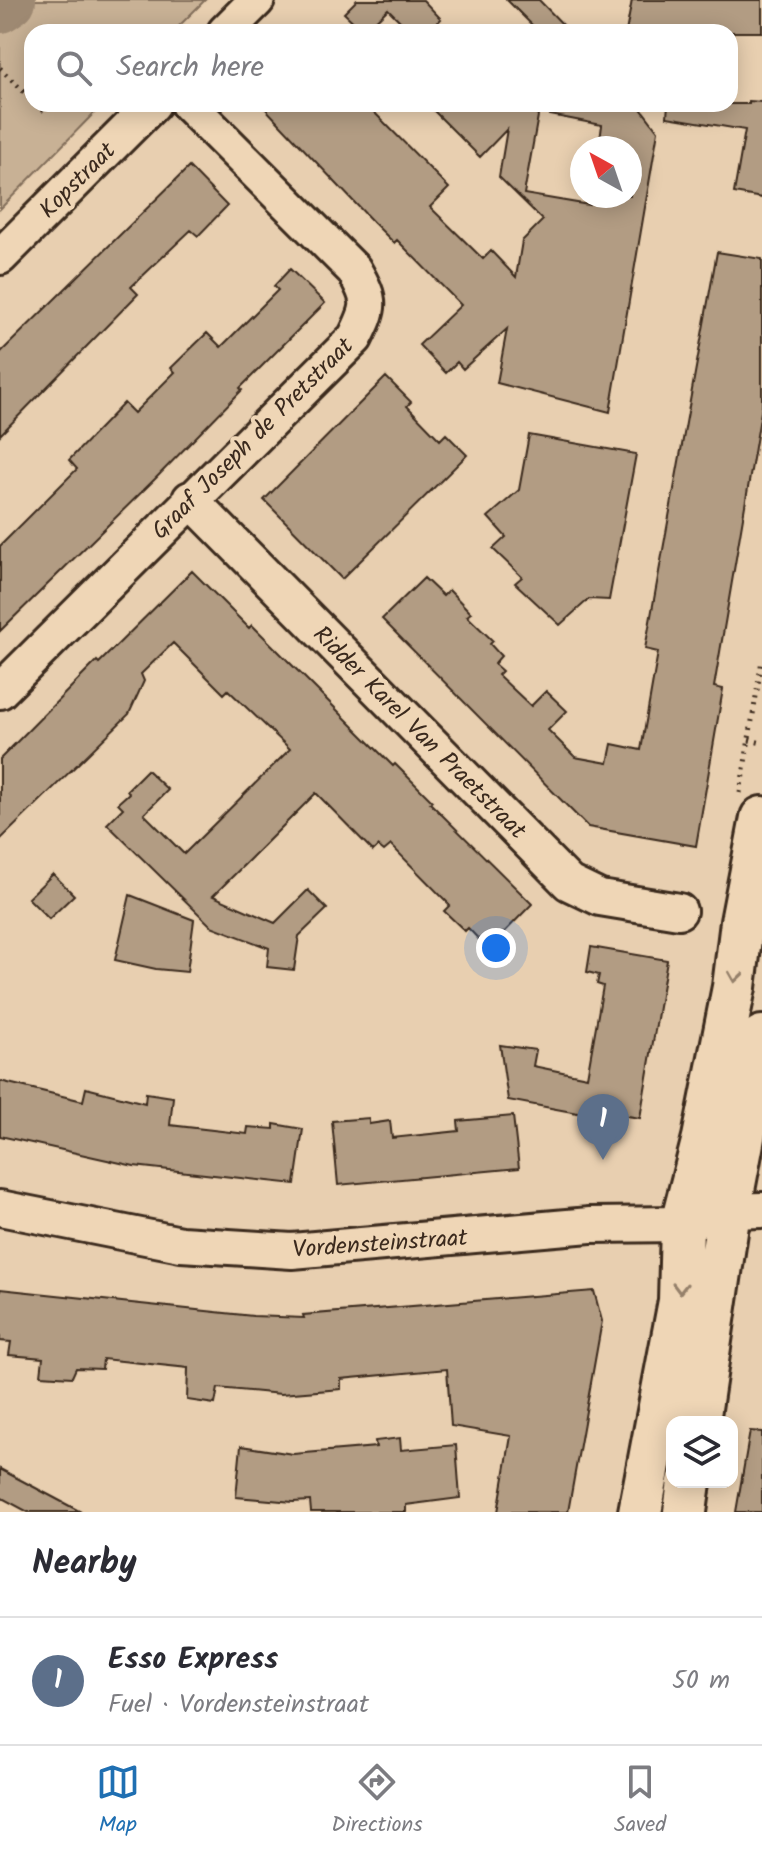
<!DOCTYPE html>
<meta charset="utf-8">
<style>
:root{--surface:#fff;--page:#f2f2f3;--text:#2b2b33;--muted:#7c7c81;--line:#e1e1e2;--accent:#1f6fb2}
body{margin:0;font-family:Kalam,sans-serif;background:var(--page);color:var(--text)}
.controls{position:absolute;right:24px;bottom:24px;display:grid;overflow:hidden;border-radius:16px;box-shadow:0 4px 20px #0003}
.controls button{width:72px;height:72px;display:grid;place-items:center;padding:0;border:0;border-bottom:2px solid var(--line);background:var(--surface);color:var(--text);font:40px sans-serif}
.compass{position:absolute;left:570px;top:136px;width:72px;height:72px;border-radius:50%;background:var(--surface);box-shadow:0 4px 20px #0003;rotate:320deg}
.you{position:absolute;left:496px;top:948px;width:28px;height:28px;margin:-20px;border:6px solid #fff;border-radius:50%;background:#1a73e8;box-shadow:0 0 0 12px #1a73e833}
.badge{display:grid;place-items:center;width:52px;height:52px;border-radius:50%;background:var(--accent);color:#fff;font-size:26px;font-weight:700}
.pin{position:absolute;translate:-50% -66px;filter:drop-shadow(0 2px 4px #0008)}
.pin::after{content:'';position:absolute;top:42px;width:28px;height:24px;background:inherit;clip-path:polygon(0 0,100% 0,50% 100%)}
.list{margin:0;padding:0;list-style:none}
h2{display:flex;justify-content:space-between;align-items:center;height:104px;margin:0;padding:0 32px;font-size:34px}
h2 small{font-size:26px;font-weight:400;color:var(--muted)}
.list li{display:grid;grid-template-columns:52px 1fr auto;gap:24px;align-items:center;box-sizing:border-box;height:128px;padding:0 32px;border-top:2px solid var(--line)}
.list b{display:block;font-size:30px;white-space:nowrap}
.list p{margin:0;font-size:26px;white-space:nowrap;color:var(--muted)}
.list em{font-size:26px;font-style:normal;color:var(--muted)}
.icon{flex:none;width:44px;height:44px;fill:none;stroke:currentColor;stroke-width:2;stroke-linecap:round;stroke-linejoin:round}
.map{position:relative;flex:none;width:762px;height:1512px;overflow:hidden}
.search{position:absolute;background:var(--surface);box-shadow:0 4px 20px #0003;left:24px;right:24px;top:24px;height:88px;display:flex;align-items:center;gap:20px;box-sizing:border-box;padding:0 28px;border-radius:24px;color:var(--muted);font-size:30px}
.sheet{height:232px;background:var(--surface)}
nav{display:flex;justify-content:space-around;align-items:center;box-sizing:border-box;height:112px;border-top:2px solid var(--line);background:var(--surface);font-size:22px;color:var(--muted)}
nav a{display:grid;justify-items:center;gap:4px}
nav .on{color:var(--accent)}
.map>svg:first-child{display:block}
.green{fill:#c8b195;stroke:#826e5a;stroke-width:2}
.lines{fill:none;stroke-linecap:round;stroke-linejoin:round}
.river{stroke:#9e8972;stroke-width:52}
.building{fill:#b29c83;stroke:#3b2a1e;stroke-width:2}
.minor-casing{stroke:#3b2a1e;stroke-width:40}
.major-casing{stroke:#3b2a1e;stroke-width:48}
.path{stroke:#3b2a1e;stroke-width:5;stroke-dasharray:2 6;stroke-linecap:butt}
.minor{stroke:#efd6b6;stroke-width:34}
.major{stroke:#efd6b6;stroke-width:42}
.oneway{stroke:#95806a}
.labels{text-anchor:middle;stroke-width:8;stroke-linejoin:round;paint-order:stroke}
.street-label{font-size:24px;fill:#3b2a1e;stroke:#efd6b6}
</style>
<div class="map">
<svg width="762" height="1512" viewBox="0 0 762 1512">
<rect width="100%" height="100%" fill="#e8cfb0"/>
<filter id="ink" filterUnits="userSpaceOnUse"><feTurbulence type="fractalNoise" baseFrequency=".0125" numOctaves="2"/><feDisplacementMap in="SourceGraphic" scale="16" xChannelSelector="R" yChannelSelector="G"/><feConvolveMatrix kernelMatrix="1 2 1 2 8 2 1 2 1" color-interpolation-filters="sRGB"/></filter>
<g filter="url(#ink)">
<!-- green -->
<path class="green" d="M0 0H205L173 32H32V104H103L0 209Z"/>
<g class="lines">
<!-- river -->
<path class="river" d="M0 7 10 0"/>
</g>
<!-- building -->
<path class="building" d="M357 0H423L441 19 429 32H411L388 9 364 32 344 13Z
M507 0H539L570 32H539Z
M632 0H762V32H626Z
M749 101 762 102V198L734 193 745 130 667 117 668 104H749Z
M261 104H366L449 188 430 207 483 259 491 251 516 277 522 241 543 220 499 177 507 129 480 157 427 104H533L530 107 538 116 524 194 589 205 590 196H630V148H599L602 125 550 115 551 104 639 106 658 131 610 412 497 383 507 329 463 369 457 362 446 373 419 345 461 305 397 240 394 243 373 222Z
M189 167 227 206 198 236 191 230 131 287 138 294 0 435V353Z
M717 252 762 259V406L714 687 723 689 696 846 588 827 382 619 424 578 443 596 449 590 471 613 467 616 493 641 490 644 501 656 494 664 502 671 498 675 531 706 546 691 567 711 548 730 575 757 608 763 612 744 641 750 658 652 645 649Z
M290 269 325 303 240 388 242 390 155 479 0 631V546L77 469 69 460 124 403 134 413 175 372 171 368 207 333 221 347 278 290 274 286Z
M386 377 411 402 407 406 440 440 446 434 467 455 342 579 264 500Z
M529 435 636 454 609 600 589 599 560 625 515 583 522 577 493 549 506 537 488 517 519 490Z
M192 571 249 628 252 625 393 766 395 764 432 801 430 803 532 904 488 949 468 928 465 931 444 911 450 905 391 845 384 851 378 846 373 851 316 793 213 896 275 923 308 890 327 909 299 936 294 970 267 967 269 948 211 926 107 824 123 808 118 803 129 793 127 790 147 770 168 790 144 814 184 854 290 749 228 690 224 694 173 643 141 674 144 681 129 714 0 840V759L97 661 99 663Z
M53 874 74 895 49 919 28 898Z
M130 895 194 920 187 972 156 969 115 960Z
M591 947 667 960 640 1118 621 1115 620 1121 508 1100 500 1045 536 1050 533 1066 587 1077 603 986 597 984 599 975 587 972Z
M0 1081 83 1101 86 1088 145 1103 146 1093 173 1097 170 1125 247 1134 248 1127 274 1129V1124L303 1129 295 1184 134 1166 0 1136Z
M513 1116 519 1168 338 1185 332 1121 369 1118V1124L390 1121 392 1138 459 1131 458 1121Z
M0 1289 253 1316 304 1318 303 1315 594 1291 602 1321 568 1512H498L511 1436 451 1426 447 1369 341 1379V1389L281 1394 218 1388 215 1404 187 1400 188 1368 103 1359 102 1369 76 1368 72 1377 41 1375 43 1358 9 1355 11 1342 0 1341Z
M750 1431 762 1432V1512H736Z
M400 1438 401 1450 456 1445 460 1498 406 1505V1512H311L310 1501 293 1502 236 1497 241 1446 293 1454 376 1447 375 1441Z
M0 1469 81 1512H28L0 1497Z"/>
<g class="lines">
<defs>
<path id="minor" d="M225 32 257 0
M0 257 153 104
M190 499 569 883 600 898 679 911
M0 691 355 338C371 306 372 302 354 270L188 104
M0 1208 181 1244 292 1251 590 1225 682 1224 729 1211 762 1210"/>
<path id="major" d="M698 1422 729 1211 762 1037
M640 1512 680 1301 682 1224 704 1138 734 987 742 922 762 818
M685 1512 689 1482"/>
</defs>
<!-- minor casing -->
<use href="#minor" class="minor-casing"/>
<!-- major casing -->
<use href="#major" class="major-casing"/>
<!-- path -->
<path class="path" d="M0 68 32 100
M37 104 47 114
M749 740 762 743
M740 793 762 660"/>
<!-- minor -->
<use href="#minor" class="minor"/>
<!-- major -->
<use href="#major" class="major"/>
</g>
<!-- one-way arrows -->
<defs><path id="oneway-chevron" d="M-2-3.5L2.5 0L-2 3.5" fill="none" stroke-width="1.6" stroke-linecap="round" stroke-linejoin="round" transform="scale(2)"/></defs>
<g class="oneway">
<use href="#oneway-chevron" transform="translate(735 977) rotate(98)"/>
<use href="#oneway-chevron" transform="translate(680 1288) rotate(91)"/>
</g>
</g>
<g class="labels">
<!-- street labels -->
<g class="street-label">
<text transform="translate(77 180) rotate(-45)" y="8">Kopstraat</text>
<text transform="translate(252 438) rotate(-45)" y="8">Graaf Joseph de Pretstraat</text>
<text transform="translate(420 732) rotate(45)" y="8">Ridder Karel Van Praetstraat</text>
<text transform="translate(380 1243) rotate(-4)" y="8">Vordensteinstraat</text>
</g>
</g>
</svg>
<div class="controls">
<button><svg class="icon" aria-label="layers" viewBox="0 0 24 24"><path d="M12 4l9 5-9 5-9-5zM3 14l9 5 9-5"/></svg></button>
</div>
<svg class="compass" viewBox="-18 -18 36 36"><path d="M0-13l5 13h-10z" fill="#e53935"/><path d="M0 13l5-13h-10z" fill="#7c7c81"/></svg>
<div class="you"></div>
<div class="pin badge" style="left:603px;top:1160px;background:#5c6f8a">1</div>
<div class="search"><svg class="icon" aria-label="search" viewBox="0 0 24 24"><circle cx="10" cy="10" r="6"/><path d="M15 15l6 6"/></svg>Search here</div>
</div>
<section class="sheet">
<h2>Nearby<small></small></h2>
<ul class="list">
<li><span class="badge" style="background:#5c6f8a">1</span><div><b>Esso Express</b><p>Fuel · Vordensteinstraat</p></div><em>50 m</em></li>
</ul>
</section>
<nav>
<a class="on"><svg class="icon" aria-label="map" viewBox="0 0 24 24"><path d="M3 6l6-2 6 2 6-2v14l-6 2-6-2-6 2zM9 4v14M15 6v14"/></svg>Map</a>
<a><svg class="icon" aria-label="directions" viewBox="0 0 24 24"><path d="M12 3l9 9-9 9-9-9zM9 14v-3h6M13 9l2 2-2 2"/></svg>Directions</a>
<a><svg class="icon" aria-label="saved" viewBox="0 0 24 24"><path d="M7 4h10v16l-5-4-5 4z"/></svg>Saved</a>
</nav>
